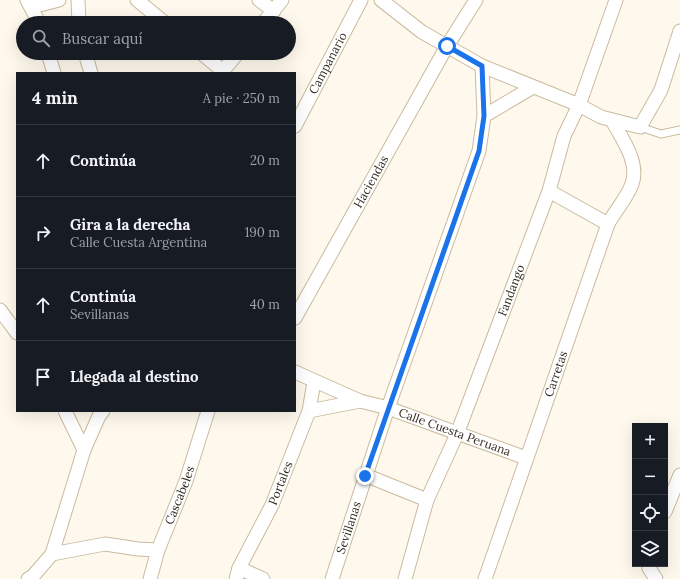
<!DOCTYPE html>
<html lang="es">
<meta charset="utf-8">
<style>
:root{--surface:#171b24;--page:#242831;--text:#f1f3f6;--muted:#9ea1a6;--line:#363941}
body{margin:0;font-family:Lora,serif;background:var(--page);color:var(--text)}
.controls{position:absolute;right:12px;bottom:12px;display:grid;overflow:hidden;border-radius:0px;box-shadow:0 4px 16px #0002}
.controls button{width:36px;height:36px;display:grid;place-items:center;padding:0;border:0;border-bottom:1px solid var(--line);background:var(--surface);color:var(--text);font:20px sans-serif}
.stop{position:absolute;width:12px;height:12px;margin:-9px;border:3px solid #1a73e8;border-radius:50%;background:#fff}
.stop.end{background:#1a73e8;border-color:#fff;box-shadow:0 1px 4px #0008}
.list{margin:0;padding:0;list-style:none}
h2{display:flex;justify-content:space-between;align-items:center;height:52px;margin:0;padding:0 16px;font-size:17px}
h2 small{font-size:13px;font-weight:400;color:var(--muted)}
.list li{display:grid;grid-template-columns:26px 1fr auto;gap:12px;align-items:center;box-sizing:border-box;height:72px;padding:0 16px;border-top:1px solid var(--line)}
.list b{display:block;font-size:15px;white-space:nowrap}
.list p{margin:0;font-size:13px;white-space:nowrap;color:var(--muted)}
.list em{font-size:13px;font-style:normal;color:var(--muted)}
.icon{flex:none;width:22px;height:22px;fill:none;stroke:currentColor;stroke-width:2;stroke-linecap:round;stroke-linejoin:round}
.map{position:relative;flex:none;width:680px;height:579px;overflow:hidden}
.search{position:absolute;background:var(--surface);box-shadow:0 4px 16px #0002;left:16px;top:16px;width:280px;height:44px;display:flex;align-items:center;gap:10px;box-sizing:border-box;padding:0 14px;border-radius:22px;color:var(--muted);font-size:15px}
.panel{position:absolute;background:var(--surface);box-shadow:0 4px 16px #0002;left:16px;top:72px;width:280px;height:340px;border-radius:0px}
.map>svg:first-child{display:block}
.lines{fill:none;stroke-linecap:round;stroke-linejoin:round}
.service-casing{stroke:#c9bb9d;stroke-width:9}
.minor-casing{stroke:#c9bb9d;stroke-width:15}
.service{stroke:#fff;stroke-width:7}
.minor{stroke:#fff;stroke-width:13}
.route{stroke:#1a73e8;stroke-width:5}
.labels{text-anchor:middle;stroke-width:4;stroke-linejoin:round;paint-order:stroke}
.street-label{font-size:12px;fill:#332d21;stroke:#fff}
</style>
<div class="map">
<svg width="680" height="579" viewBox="0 0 680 579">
<rect width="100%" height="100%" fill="#fff9ed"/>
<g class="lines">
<defs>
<path id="service" d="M640 127 661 134 680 130"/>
<g id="minor">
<path d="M27 0 39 23"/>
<path d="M78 0 79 23"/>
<path d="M137 0 165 23"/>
<path d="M259 0 274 11"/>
<path d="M381 0 422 32 482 66 579 105 601 117 640 127 661 90 680 31"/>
<path d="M32 7 59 0"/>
<path d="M263 23 282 0"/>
<path d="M48 53 54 73"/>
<path d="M85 53 91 73"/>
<path d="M201 53 223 71"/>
<path d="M221 73 238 53"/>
<path d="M484 116 533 87"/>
<path id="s1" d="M295 126 361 0"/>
<path d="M549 191 608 224"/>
<path d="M0 310 17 333"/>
<path id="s2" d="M295 318 447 46 476 0"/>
<path id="s3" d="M295 372 360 401 388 408 526 458"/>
<path d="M65 411 84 450"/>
<path d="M309 411 360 401"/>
<path d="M365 475 427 500"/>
<path d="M665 512 680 475"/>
<path d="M52 554 105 544 138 549 158 550"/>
<path d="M650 564 649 568 656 579"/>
<path d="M239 568 263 579"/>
<path d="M28 579 33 576 52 554 84 450 99 416 103 411"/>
<path id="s4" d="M150 579 158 550 186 481 208 411"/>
<path id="s5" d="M236 579 239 568 272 505 309 411 314 382"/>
<path id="s6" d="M332 579 388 408 479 151 484 116 482 66"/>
<path id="s7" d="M405 579 427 500 457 434 549 191 564 136 579 105 616 0"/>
<path id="s8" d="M485 579 608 224C615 211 627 198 632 184 640 162 621 138 612 120"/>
</g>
</defs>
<!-- service casing -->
<use href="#service" class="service-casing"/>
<!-- minor casing -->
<use href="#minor" class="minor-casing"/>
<!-- service -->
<use href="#service" class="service"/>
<!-- minor -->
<use href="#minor" class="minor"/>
</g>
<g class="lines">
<!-- route -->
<path class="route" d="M365 476 479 151 484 116 482 66 447 46"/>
</g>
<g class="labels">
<!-- street labels -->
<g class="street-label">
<text dy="4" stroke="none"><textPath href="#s1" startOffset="71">Campanario</textPath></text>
<text dy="4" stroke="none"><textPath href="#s2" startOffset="156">Haciendas</textPath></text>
<text dy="4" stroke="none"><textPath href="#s7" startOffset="308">Fandango</textPath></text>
<text dy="4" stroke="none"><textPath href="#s8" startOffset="217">Carretas</textPath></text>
<text dy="4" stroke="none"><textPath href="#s3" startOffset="171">Calle Cuesta Peruana</textPath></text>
<text dy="4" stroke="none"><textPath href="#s5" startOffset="106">Portales</textPath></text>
<text dy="4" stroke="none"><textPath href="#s4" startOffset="89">Cascabeles</textPath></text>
<text dy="4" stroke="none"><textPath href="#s6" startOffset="54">Sevillanas</textPath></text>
</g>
</g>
</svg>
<div class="controls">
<button>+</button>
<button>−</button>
<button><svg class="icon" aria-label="locate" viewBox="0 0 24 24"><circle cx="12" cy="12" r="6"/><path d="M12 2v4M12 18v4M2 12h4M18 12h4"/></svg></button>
<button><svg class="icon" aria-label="layers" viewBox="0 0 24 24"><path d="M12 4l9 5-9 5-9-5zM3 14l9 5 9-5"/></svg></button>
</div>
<div class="stop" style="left:447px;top:46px"></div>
<div class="stop end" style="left:365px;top:476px"></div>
<div class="search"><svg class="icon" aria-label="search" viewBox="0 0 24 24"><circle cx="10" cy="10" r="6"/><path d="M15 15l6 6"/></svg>Buscar aquí</div>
<section class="panel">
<h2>4 min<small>A pie · 250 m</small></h2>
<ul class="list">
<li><svg class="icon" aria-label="ahead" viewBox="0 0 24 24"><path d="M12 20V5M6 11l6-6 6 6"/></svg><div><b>Continúa</b></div><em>20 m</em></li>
<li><svg class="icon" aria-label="right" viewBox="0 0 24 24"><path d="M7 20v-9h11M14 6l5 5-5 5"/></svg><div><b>Gira a la derecha</b><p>Calle Cuesta Argentina</p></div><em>190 m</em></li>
<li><svg class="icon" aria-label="ahead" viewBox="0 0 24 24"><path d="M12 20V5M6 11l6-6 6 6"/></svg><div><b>Continúa</b><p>Sevillanas</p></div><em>40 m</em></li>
<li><svg class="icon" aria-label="arrive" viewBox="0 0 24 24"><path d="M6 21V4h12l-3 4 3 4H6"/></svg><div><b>Llegada al destino</b></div></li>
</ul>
</section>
</div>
